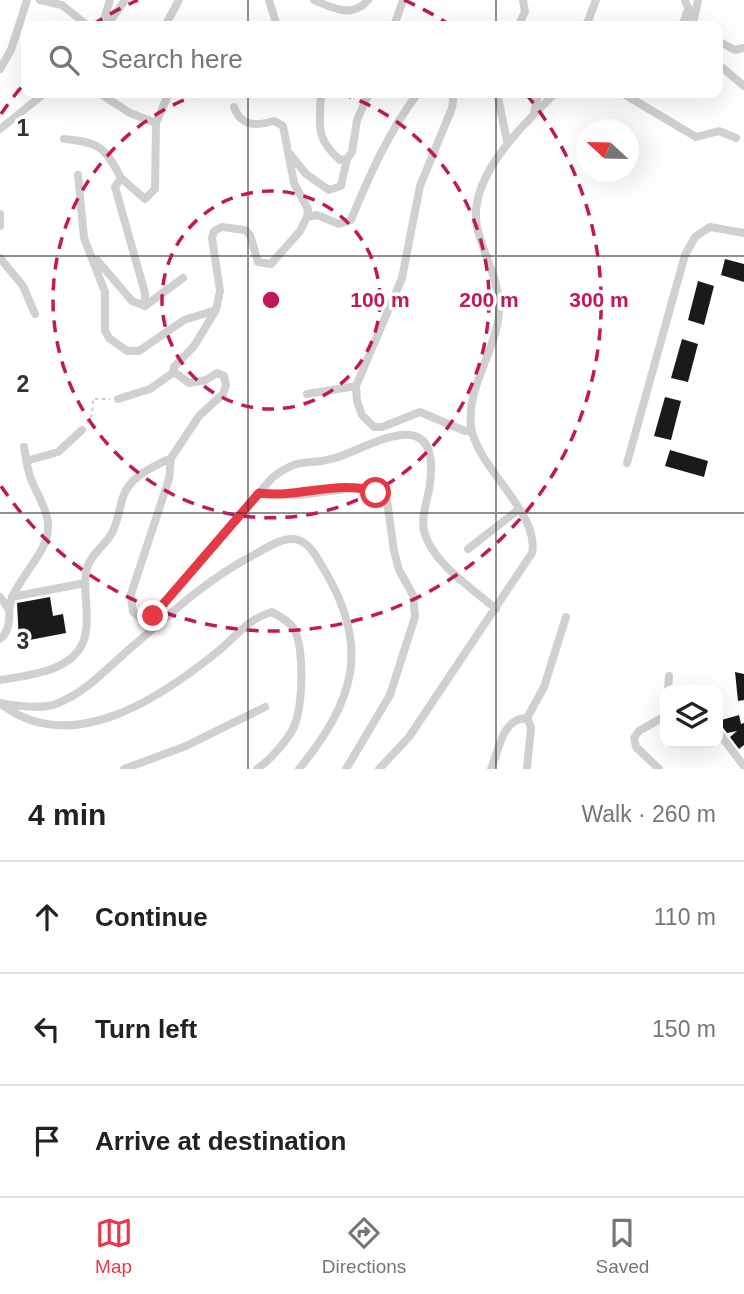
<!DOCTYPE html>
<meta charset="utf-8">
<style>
:root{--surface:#fff;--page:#f2f2f2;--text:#222;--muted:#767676;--line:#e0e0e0;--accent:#e63946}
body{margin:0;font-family:Helvetica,sans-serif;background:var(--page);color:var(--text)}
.controls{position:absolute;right:21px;bottom:21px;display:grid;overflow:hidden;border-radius:14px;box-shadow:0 7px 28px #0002}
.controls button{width:63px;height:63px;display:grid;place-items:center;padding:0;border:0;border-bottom:2px solid var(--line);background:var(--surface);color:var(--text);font:35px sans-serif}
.compass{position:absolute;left:576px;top:119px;width:63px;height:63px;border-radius:50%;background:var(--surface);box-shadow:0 7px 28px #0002;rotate:292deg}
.stop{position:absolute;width:21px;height:21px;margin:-16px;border:5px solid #e63946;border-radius:50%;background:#fff}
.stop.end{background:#e63946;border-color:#fff;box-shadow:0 2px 7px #0008}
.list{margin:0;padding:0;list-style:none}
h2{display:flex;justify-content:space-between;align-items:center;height:91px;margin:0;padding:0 28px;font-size:30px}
h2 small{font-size:23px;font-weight:400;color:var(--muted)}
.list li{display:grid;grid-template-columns:46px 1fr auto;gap:21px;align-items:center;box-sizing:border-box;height:112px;padding:0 28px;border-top:2px solid var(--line)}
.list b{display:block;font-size:26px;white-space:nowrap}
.list em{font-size:23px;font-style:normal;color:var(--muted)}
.icon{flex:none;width:38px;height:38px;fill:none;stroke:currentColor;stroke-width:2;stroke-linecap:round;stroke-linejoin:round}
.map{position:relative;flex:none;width:744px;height:769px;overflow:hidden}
.search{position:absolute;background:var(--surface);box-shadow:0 7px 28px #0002;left:21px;right:21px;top:21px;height:77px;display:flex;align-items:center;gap:18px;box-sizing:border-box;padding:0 24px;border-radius:14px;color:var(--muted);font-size:26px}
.sheet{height:427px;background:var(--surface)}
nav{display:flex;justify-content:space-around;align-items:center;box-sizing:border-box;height:98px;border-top:2px solid var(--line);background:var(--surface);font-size:19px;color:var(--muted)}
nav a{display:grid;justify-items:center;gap:4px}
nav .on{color:var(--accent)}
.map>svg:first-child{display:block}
.building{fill:#1a1a1a}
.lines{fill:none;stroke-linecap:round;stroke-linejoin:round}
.path{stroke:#cdcdcd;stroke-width:2;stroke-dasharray:3.5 3.5;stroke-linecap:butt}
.minor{stroke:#d0d0d0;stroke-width:8}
.route{stroke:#e63946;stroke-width:9}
.grid{fill:none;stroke:#333;stroke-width:2;stroke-opacity:0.55}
.ring{fill:none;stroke:#c2185b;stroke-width:3.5;stroke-dasharray:12 9}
.grid-label{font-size:23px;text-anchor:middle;font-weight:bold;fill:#333;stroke:#fff;stroke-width:7;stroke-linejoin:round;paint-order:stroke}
.centre{fill:#c2185b;stroke:#fff;stroke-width:3.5}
.ring-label{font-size:21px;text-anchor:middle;font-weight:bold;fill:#c2185b;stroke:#fff;stroke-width:7;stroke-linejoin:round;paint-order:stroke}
</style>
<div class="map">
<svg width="744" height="769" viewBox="0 0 744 769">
<rect width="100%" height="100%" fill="#fff"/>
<!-- building -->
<path class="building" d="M725 259 744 264V282L721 275Z
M698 281 714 286 704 325 688 320Z
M682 339 698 344 688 382 671 378Z
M665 397 681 401 671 440 654 436Z
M670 450 708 461 704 477 665 466Z
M50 597 53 616 63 614 66 633 19 642 17 603Z
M735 672 744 674V700L738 701Z
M739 715 741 724 744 723V745L739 749 730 737 737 731 727 733 718 721Z"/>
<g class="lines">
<!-- path -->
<path class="path" d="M86 423 92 415 93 399H110"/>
<!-- minor -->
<path class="minor" d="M40 0 62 5 88 26
M269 0 277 26
M314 0C334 9 353 18 368 0
M685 0 695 26
M693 24 698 0
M102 26 110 0
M107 26 125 0
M165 26 179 0
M394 26 403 0
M518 26 525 12 523 0
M586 26 596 0
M682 26 687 12
M718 41 735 50 744 48
M718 64 744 86
M0 69 11 50 27 0
M99 93 130 113 156 123
M321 93C320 125 314 137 340 160L347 159 352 152 357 120 369 93
M454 93 452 108 420 186 402 278 356 386 357 401 362 415 374 427H382L420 412 465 431 471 430
M497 93 507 141
M622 93 696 137 719 131 736 138
M534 114 538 93
M0 129 45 93
M64 139C99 142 105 147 121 178
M290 154 306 174 329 190 341 186 347 159
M78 175 84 238 105 292V331L109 338 127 351H139L184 320 216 310 194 346 174 367V372L189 383 206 380 217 373 224 376 226 385 223 394 199 416 171 458
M0 214V226
M307 217 317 215 339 224 351 220C369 176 389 131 418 93
M0 258 23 286 35 314
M97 260 132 301 145 306V293L115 187 121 178 145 199 155 189 156 123 169 93
M145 306 183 278
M216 310 220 291 212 238 214 231 222 227 245 230 250 235 258 262 271 264 300 231 307 217 308 209 294 183 283 126 274 121C256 126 241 127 234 107
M307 394 356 386
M118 399 150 389 174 372
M26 461 58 452 82 430
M627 463 685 255 695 237 710 227 744 233
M259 493 300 495 361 487 387 501 394 551 399 570 413 595 415 617 390 695 346 769
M468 549 518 510
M0 597 8 608
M12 597 85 583
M0 639C15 627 5 610 13 595 21 579 33 565 42 549 57 521 41 504 31 479 27 469 26 458 24 447
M0 680C31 675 81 671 86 631 89 612 83 592 86 572 89 555 104 547 112 533 118 522 119 509 123 497 130 476 153 467 171 458L169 479 131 594 133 612 142 619 153 616 272 478C301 454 310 468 341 456 380 441 440 405 430 484 428 499 421 515 424 531 432 563 472 588 496 609
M668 690 669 676
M0 703C16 706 37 709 53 705 81 696 105 671 126 652 166 618 202 583 248 558 262 551 277 539 292 539 309 539 317 558 325 571 371 649 354 701 299 769
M1 704C71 758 160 698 216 653 235 638 247 619 272 612 281 617 292 623 296 633 304 655 303 708 293 729 286 742 269 761 257 769
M527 718 544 687 566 617
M527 718 531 727 527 769
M718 732 744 766
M124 769 186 746 265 707
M379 769 409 737 532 553C540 515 482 471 472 432 463 392 496 352 499 313 501 284 485 258 478 231 464 179 523 126 555 93
M491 769C499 750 502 718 527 718
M659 769 636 747 634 738 639 731 665 716"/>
</g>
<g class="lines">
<!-- route -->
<path class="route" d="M153 616 259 493C297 499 342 478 376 493"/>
</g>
<!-- grid -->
<path class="grid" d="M248 0V26M496 0V26M248 93V769M496 93V769M0 256H744M0 513H744"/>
<!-- distance rings -->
<g class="ring">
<circle cx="271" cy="300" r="109"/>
<path d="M340 93A218 218 0 1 1 202 93"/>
<path d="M1 114A328 328 0 0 1 25 83M92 25A328 328 0 0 1 138 0M404 0A328 328 0 0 1 450 25M526 94A328 328 0 1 1 1 486"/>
</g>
<g class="grid-label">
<text x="23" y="136">1</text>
<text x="23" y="392">2</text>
<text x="23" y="649">3</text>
</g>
<circle cx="271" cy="300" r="10" class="centre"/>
<g class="ring-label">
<text x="380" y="307">100 m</text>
<text x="489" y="307">200 m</text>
<text x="599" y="307">300 m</text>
</g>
</svg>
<div class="controls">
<button><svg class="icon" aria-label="layers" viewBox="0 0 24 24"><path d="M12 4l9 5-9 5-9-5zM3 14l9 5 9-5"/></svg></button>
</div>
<svg class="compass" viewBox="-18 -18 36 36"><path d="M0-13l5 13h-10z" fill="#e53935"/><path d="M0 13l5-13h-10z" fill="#767676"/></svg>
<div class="stop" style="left:376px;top:493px"></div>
<div class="stop end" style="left:153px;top:616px"></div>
<div class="search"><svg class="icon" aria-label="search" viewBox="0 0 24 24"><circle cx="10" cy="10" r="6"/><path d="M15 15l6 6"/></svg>Search here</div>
</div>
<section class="sheet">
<h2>4 min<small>Walk · 260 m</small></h2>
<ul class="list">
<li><svg class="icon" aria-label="ahead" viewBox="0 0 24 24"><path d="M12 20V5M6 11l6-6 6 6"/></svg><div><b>Continue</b></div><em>110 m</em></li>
<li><svg class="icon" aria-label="left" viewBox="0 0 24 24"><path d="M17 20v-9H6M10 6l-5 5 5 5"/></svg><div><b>Turn left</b></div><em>150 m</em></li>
<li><svg class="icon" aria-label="arrive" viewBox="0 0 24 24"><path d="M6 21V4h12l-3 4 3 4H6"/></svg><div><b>Arrive at destination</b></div></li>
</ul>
</section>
<nav>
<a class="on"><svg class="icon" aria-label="map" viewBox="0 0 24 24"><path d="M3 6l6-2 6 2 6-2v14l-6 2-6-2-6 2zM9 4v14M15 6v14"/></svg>Map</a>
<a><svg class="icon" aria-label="directions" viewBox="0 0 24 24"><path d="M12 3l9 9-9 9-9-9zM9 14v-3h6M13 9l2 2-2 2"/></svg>Directions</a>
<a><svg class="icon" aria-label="saved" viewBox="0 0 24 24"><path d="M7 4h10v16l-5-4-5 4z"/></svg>Saved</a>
</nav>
